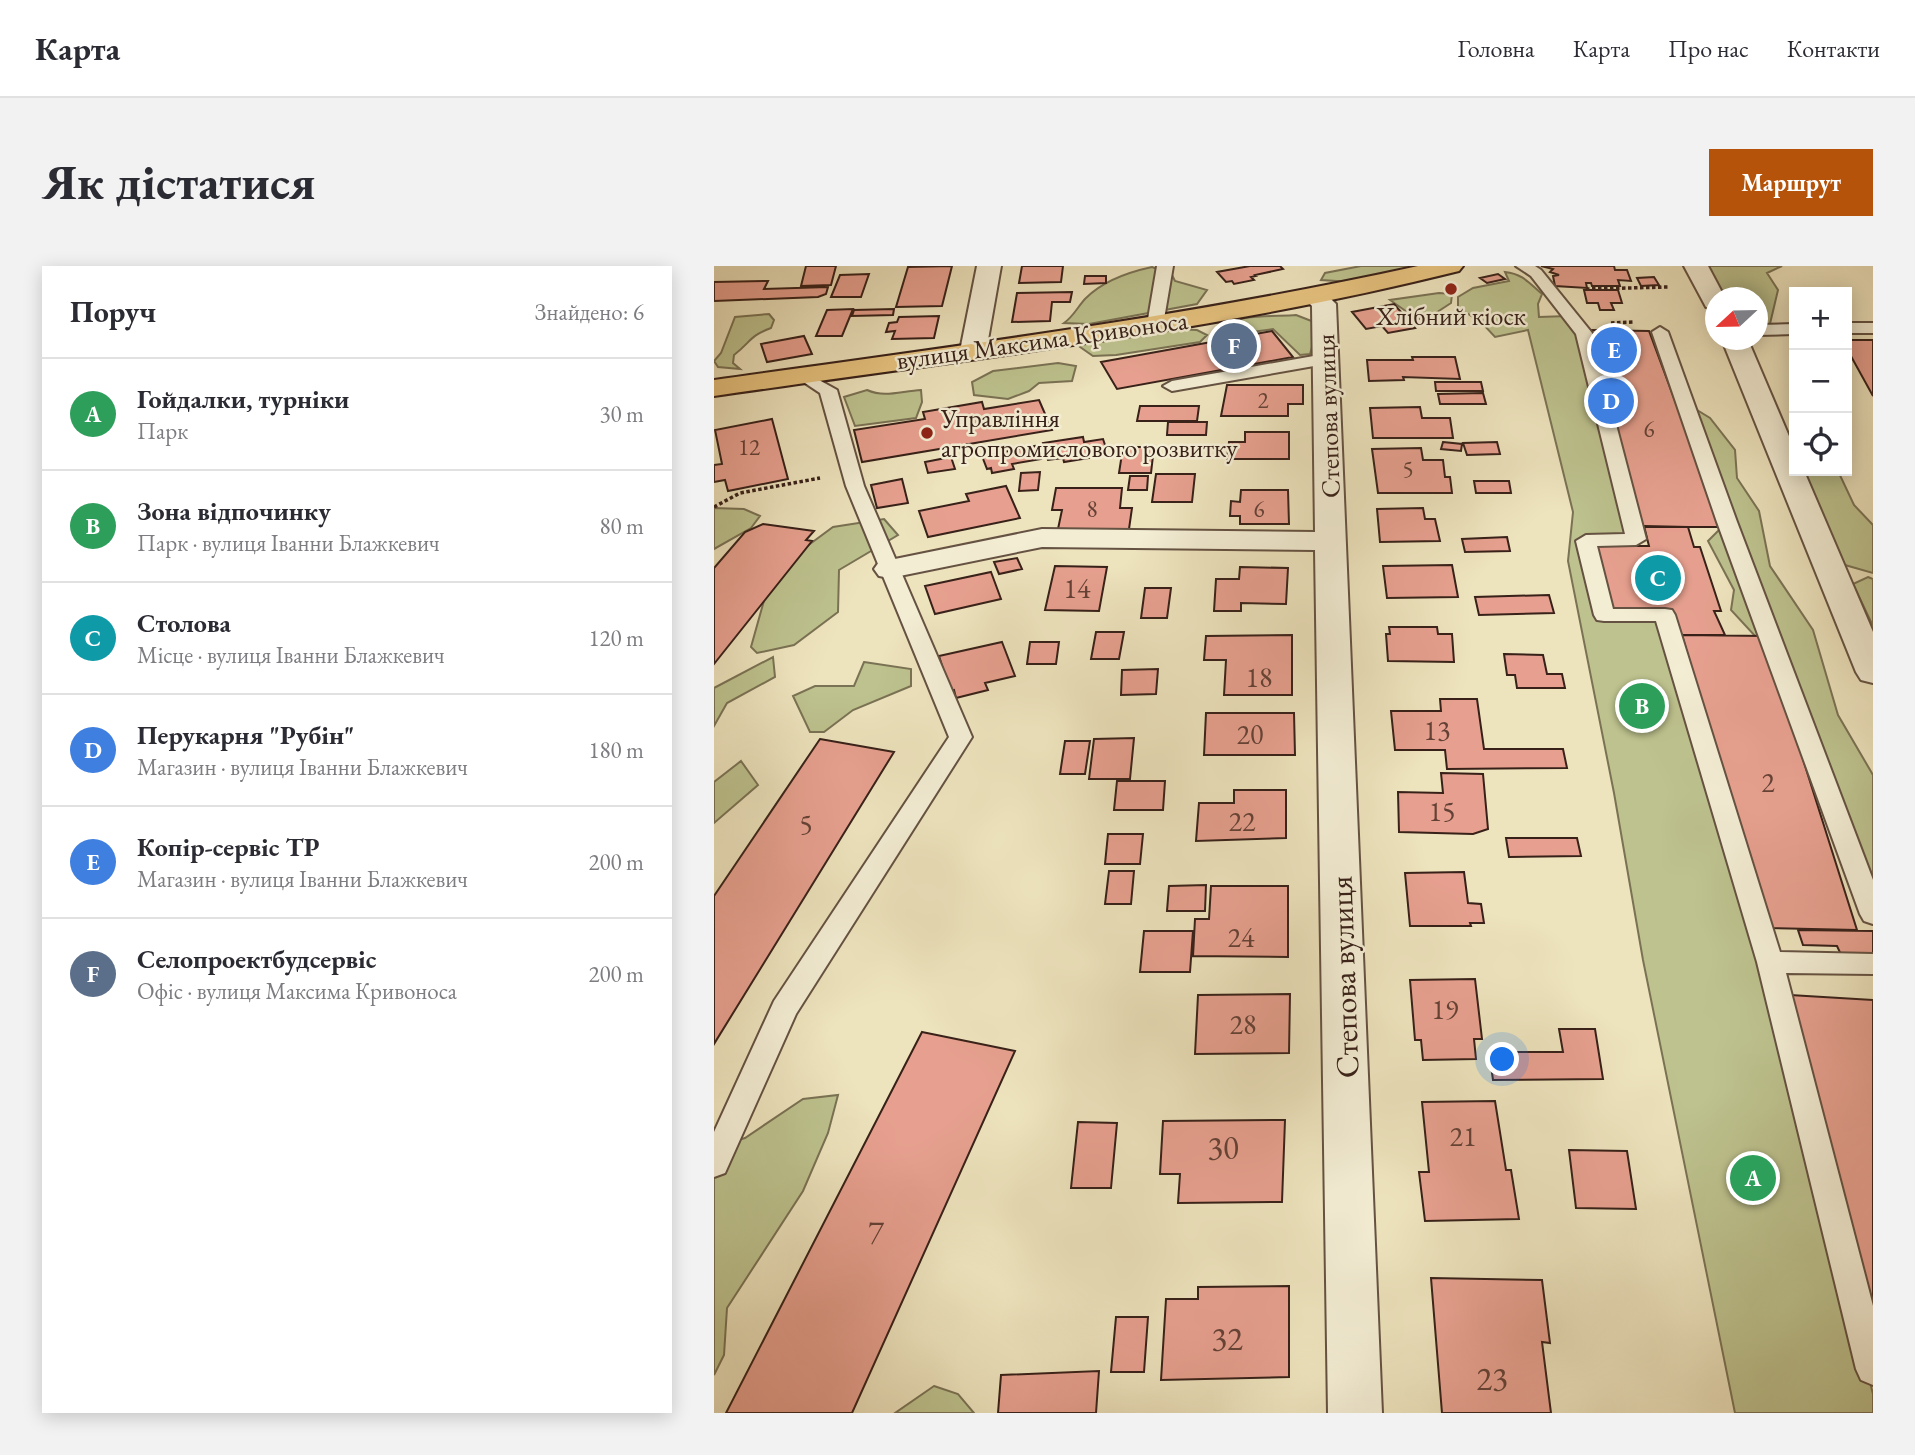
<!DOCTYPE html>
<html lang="uk">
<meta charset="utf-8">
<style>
:root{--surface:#fff;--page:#f2f2f3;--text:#2b2b33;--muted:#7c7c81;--line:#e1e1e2;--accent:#b45309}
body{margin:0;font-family:"EB Garamond",serif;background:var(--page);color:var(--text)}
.controls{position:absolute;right:21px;top:21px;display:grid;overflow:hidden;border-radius:0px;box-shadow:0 4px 18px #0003}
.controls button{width:63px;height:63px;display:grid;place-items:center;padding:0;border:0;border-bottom:2px solid var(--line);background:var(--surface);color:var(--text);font:35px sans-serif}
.compass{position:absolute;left:991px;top:21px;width:63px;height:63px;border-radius:50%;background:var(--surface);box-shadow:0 4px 18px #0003;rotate:248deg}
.you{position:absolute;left:789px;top:794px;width:24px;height:24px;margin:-18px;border:5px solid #fff;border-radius:50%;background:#1a73e8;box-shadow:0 0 0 10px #1a73e833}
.badge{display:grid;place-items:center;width:46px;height:46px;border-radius:50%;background:var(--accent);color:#fff;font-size:23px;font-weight:700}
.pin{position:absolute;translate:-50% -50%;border:4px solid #fff;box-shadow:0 2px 7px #0006}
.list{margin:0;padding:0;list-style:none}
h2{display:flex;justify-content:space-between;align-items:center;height:91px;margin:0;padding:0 28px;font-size:30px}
h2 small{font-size:23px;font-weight:400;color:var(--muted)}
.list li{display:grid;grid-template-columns:46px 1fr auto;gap:21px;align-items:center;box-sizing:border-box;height:112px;padding:0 28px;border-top:2px solid var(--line)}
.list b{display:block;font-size:26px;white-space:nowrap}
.list p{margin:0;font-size:23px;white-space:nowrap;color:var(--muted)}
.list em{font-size:23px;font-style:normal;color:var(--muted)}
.icon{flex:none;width:38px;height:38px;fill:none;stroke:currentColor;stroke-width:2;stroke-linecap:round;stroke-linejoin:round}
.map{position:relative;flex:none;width:1159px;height:1147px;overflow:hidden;border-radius:0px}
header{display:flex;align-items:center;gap:42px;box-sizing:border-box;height:98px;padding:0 35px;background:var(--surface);border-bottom:2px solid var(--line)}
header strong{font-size:33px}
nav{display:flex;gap:38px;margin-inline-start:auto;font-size:24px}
.intro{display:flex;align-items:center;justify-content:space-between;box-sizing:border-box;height:168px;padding:0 42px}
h1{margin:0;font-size:49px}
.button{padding:18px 32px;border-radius:0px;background:var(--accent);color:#fff;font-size:24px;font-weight:700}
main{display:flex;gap:42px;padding:0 42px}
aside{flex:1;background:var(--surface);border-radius:0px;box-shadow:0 4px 18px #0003}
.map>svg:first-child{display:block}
.green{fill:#bdc28e;stroke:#7a7254;stroke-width:2}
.building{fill:#e7a08f;stroke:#382119;stroke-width:2}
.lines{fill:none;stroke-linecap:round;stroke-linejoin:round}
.service-casing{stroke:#655242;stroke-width:4}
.minor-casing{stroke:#655242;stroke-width:4}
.primary-casing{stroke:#382119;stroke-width:4}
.path{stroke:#382119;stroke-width:3.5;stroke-dasharray:3.5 2.5;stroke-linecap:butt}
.service{fill:#f3edd4;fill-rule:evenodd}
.minor{fill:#f3edd4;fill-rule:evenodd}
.primary{fill:#e6c27e;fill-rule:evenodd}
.poi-dot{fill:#8f2418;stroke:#f3edd4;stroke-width:2.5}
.labels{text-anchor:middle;stroke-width:5;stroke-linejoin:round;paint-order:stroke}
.far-number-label{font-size:23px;fill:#644136}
.far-poi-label{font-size:26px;fill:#382119;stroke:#f3edd4}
.far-street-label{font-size:26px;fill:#382119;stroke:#f3edd4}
.number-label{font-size:28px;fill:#644136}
.street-label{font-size:32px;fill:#382119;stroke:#f3edd4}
.near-number-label{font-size:33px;fill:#644136}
</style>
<header>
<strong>Карта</strong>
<nav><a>Головна</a><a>Карта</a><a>Про нас</a><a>Контакти</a></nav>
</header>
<div class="intro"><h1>Як дістатися</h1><a class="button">Маршрут</a></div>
<main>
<aside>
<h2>Поруч<small>Знайдено: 6</small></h2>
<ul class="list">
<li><span class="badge" style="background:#2e9e5b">A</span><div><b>Гойдалки, турніки</b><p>Парк</p></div><em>30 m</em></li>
<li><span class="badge" style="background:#2e9e5b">B</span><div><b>Зона відпочинку</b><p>Парк · вулиця Іванни Блажкевич</p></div><em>80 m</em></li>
<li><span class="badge" style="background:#0f9aa8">C</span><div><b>Столова</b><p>Місце · вулиця Іванни Блажкевич</p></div><em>120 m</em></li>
<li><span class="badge" style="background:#3f7fe0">D</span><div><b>Перукарня &quot;Рубін&quot;</b><p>Магазин · вулиця Іванни Блажкевич</p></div><em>180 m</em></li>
<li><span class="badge" style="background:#3f7fe0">E</span><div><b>Копір-сервіс ТР</b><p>Магазин · вулиця Іванни Блажкевич</p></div><em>200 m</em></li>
<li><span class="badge" style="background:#5c6f8a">F</span><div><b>Селопроектбудсервіс</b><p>Офіс · вулиця Максима Кривоноса</p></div><em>200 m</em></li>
</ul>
</aside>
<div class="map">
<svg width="1159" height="1147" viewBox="0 0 1159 1147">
<rect width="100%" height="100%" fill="#ede3bd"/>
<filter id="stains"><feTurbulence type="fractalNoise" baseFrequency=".00286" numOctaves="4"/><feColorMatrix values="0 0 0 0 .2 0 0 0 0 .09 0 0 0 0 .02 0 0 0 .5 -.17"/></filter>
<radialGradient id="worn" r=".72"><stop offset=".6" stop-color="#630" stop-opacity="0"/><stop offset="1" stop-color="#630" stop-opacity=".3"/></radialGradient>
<!-- green -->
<path class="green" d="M647 0H714L638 16 607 14 611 7Z
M993 0H1068L1053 7 1064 24 1055 62H1044V32L1009 31Z
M438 1 458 9 461 15 493 24 483 38 375 58 350 57C360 50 364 40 372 32 389 15 415 6 438 1Z
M791 6C809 8 815 17 828 28L824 38 825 51 854 50 865 64 920 272 869 275 948 353 1049 696 1159 1128V1147H1021L929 694 900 527 854 295 859 246 814 64 781 71 769 58 744 41V31L759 22 795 15Z
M725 27 738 28 737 37 714 52 703 53 676 34Z
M55 48 60 54 57 62C35 70 37 76 20 89L19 97 26 103 4 101 0 95 7 87 21 51Z
M582 49 600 56V74L596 88 586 89 559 63 524 68 508 62C521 47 563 51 582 49Z
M458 63 483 64 493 69 486 76 402 89 379 90 366 81 370 72Z
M344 97 362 100 358 115 325 117 315 125 294 133 260 129 258 116 279 105Z
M153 124C171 132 187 125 207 124L208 136 202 152 141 160 130 131Z
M983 144 996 152 1021 184 1023 212 1045 245 1056 300 1099 364 1124 449 1159 509V650L1094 504 1069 474 1055 385 1017 344 1020 324 994 275 1008 261 964 160 968 149Z
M1082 205H1124L1140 239 1159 259V307L1131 299 1118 287Z
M0 242 30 243 46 250 37 262 0 283Z
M170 253 184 269 125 304 124 346 80 379 43 387 37 381 58 306 119 261Z
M1154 311 1159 313V360L1139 318Z
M59 391 61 411 13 437 0 460V422Z
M150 396 197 403V420L139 444 110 466H96L79 430 101 420H140Z
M27 495 44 519 0 557V516Z
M124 829 114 867 89 925 13 1042 10 1089 0 1109V881L31 872 89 833Z
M220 1120 244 1128 260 1147H181Z"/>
<!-- building -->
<path class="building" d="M92 0H122L117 19 87 20Z
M238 0 228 40 182 41 194 1Z
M308 0H349L347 16 305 17Z
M536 0H566L569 3 541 9 542 10 537 11 540 14 520 18 518 15 512 16 503 6Z
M827 0H900L901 4H913L917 15 904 14 906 20H878L877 17H872L873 22 841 20 839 10 845 9 836 6 839 3Z
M155 8 147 31H117L126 9Z
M784 8 791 13 773 17 766 12Z
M371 10H392V17L370 18Z
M940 11 945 19 927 20 923 12Z
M54 15 50 23 114 21 112 28 104 31 0 35V16Z
M870 24H904L908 37H897L900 44H886L884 37H873Z
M358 26 356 36H338L336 55 298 56 303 27Z
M680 38 701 62 674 67 668 60 652 63 638 46Z
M139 43 128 70H102L113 44Z
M180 43 179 49 138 50 140 44Z
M225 50 220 72 178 73 181 65 172 66 175 57 183 56 185 51Z
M874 64 935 65 1008 261H924Z
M558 65 579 91 403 123 387 96Z
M90 70 98 88 53 96 47 78Z
M1133 74H1159V130L1133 83Z
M698 91H741L746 113 689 111 690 114 655 115 653 94H699Z
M721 116H767L769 125H722Z
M513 119H589V138H574V150H507Z
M769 127 772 138H726L724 128Z
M325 134 338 164 148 196 140 164 211 153 209 146 268 136 270 143Z
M426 140H485L483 155H423Z
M706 141 708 152H736L739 172H659L656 142Z
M58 153 74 213 14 225 11 214 0 216V199L8 198 1 164Z
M454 156H493L492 169H453Z
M531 166H575V193H513L515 176H531Z
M369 171 370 176 389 173 392 182 373 185 375 192 350 196 349 192 334 194 329 177Z
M729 176 748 178 747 185 727 183Z
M783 176 786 188 753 189 749 177Z
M321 180 327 193 298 198 300 203 278 207 277 202 273 203 268 190Z
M409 181H440L437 207H405Z
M707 182 709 194H729L731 211H736L738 227H664L658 183Z
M237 191 241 203 214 207 211 196Z
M326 206 324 224 305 225 307 207Z
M442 208H481L478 236H438Z
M416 210H434L433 224H414Z
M188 213 194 237 163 242 157 219Z
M760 215H795L797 227H762Z
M292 220 306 252 214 271 205 245 255 235 252 228Z
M342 222H408L406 242H418L415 263H344L348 244H338Z
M527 224H574L575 258H526V250H516L517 235 526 236Z
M709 242 711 253H721L726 275 666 276 663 243Z
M49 258 100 265 92 274 98 275 0 398V302L31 266Z
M930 260 974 261 980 281H986L1007 345H1000L1011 369H968L953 344 898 343 883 280H935Z
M793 271 796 285 751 286 748 273Z
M303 292 308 303 285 308 280 296Z
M738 299 744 331 673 332 669 300Z
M341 300 393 301 385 345 331 344Z
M526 301 574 302 572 338 527 337V345H500L502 313H525Z
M277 306 287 333 221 348 211 320Z
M431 322H457L453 352H427Z
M835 329 840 347 765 349 761 331Z
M675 361H723L724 368H738L740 396 674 395 672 368H676Z
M382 366H410L405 393H377Z
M578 369V429H510L512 394H490L492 370Z
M968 369 1050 370 1143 664 1053 662Z
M288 376 301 410 271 417 274 424 242 432 240 424 236 425 225 390Z
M316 376H345L342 398H313Z
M790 388 829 389 833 408H848L851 422H803L801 409H793Z
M444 403 442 428 407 429 408 404Z
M726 433H763L770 483H849L853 502 733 503 731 484H681L677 445H727Z
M492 447H580L581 489H490Z
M420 472 416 513H375L380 473Z
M106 473 180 486 0 778V630Z
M351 475H376L371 508H346Z
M727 507 769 508 774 563 759 568 685 566 684 526 729 527Z
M403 515H451L449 544H400Z
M520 524H572V572L482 575 485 537H520Z
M394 568H429L426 598H391Z
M792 572H863L867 590 795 591Z
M395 605H420L417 638H391Z
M750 606 754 637 767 638 770 657H756L757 660H696L691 607Z
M492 619 491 645H453L455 620Z
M497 620H574V691L479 690 481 653H495Z
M1084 664 1159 665V695H1130L1123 680 1089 679Z
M430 665H479L476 706H426Z
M761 713 768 773H760L762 793 709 794 707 774H701L696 714Z
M576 728 575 787 481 788 484 729Z
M1076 729 1159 734V1069Z
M845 763H881L889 813 779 814 775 786H849Z
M208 766 301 785 138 1147H12Z
M781 835 792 904H797L805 953 711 955 705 906H715L708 836Z
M571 854 568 936 464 937 466 908H446L449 855Z
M364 856 403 857 397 922H357Z
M855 884 913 885 922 943 862 942Z
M717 1012 828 1014 836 1077 828 1076 837 1147H728Z
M575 1020V1111L447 1114 452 1033H484V1021Z
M402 1051H434L430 1106H397Z
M385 1105 382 1147H284L287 1109Z"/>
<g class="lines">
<defs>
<path id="service" d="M443 0H459L449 59 441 64 433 59Z
M802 0H821L827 4 878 67 932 273 922 279 883 280 899 343H951L958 344 961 349 1066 686 1159 688V708L1072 707 1159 1040V1119L1147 1114 1142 1103 1043 696 942 355H890L883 354 880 349 862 275 872 269 911 268 862 68 817 10Z
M1133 57H1159V67H1133Z
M1080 58V68L1044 69V59Z
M946 61 954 66 1023 256 1159 614V658L1150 655 1146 648 1003 256 938 66Z
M611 88 617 89 619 93 617 97 458 125 449 120 458 115Z
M87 104 123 124 150 220 258 471 82 748 11 907 0 911V866L60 735 235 471 132 220 106 127 79 109Z"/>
<path id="minor" d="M263 0H287L272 85 268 91 259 93 250 91 246 85Z
M970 0H994L1011 32H1001V43L992 41Z
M600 23 609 25 622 38 668 1147H614L601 284 328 281 176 312 165 310 160 303 165 296 176 294 328 263 601 266 598 40 588 30 591 25Z
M1008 74H1034L1080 182V205H1090L1159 366V417L1147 414 1142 406Z"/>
<path id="primary" d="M704 0H749L745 5C501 66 249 94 0 130V114C236 81 471 51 704 0Z"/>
</defs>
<!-- service casing -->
<use href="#service" class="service-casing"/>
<!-- minor casing -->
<use href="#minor" class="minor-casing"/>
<!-- primary casing -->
<use href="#primary" class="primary-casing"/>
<!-- path -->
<path class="path" d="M872 23 955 21
M897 57 920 56
M0 241 26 227 106 212"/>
<!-- service -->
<use href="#service" class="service"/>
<!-- minor -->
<use href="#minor" class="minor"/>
<!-- primary -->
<use href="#primary" class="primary"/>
</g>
<!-- markers -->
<g class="poi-dot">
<circle cx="737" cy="23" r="7"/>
<circle cx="213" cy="167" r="7"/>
</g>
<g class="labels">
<!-- far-number labels -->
<g class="far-number-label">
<text x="549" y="142">2</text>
<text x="935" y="171">6</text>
<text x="35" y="189">12</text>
<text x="694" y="211">5</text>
<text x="378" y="251">8</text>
<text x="545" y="251">6</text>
</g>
<!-- far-poi labels -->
<g class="far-poi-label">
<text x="737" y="59">Хлібний кіоск</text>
<text x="227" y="161" text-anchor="start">Управління<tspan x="227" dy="30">агропромислового розвитку</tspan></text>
</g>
<!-- far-street labels -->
<g class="far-street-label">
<text transform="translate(328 74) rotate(-8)" y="9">вулиця Максима Кривоноса</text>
<text transform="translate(614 150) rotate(-92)" y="9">Степова вулиця</text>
</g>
<!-- number labels -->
<g class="number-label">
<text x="363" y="332">14</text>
<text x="545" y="421">18</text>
<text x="723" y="474">13</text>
<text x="536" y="478">20</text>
<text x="1054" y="526">2</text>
<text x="728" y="555">15</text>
<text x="528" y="565">22</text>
<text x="92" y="568">5</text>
<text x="527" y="681">24</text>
<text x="731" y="753">19</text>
<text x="529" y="768">28</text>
<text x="749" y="880">21</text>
</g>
<!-- street labels -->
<g class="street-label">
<text transform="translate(630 711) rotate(-92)" y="11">Степова вулиця</text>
</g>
<!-- near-number labels -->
<g class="near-number-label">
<text x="509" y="893">30</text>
<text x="162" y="978">7</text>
<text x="513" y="1084">32</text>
<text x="778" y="1124">23</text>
</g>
</g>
<rect width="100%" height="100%" filter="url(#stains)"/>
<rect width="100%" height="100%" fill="url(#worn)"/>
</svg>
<div class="controls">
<button>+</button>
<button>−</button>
<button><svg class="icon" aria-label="locate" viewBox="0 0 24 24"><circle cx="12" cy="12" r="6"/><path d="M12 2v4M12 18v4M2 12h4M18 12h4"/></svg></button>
</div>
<svg class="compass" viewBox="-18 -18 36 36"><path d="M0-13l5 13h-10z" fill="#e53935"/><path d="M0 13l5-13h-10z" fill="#7c7c81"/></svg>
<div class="you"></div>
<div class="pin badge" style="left:1039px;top:912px;background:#2e9e5b">A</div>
<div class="pin badge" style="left:928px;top:440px;background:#2e9e5b">B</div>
<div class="pin badge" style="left:944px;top:312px;background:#0f9aa8">C</div>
<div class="pin badge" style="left:897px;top:135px;background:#3f7fe0">D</div>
<div class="pin badge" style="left:900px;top:84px;background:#3f7fe0">E</div>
<div class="pin badge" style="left:520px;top:80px;background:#5c6f8a">F</div>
</div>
</main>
